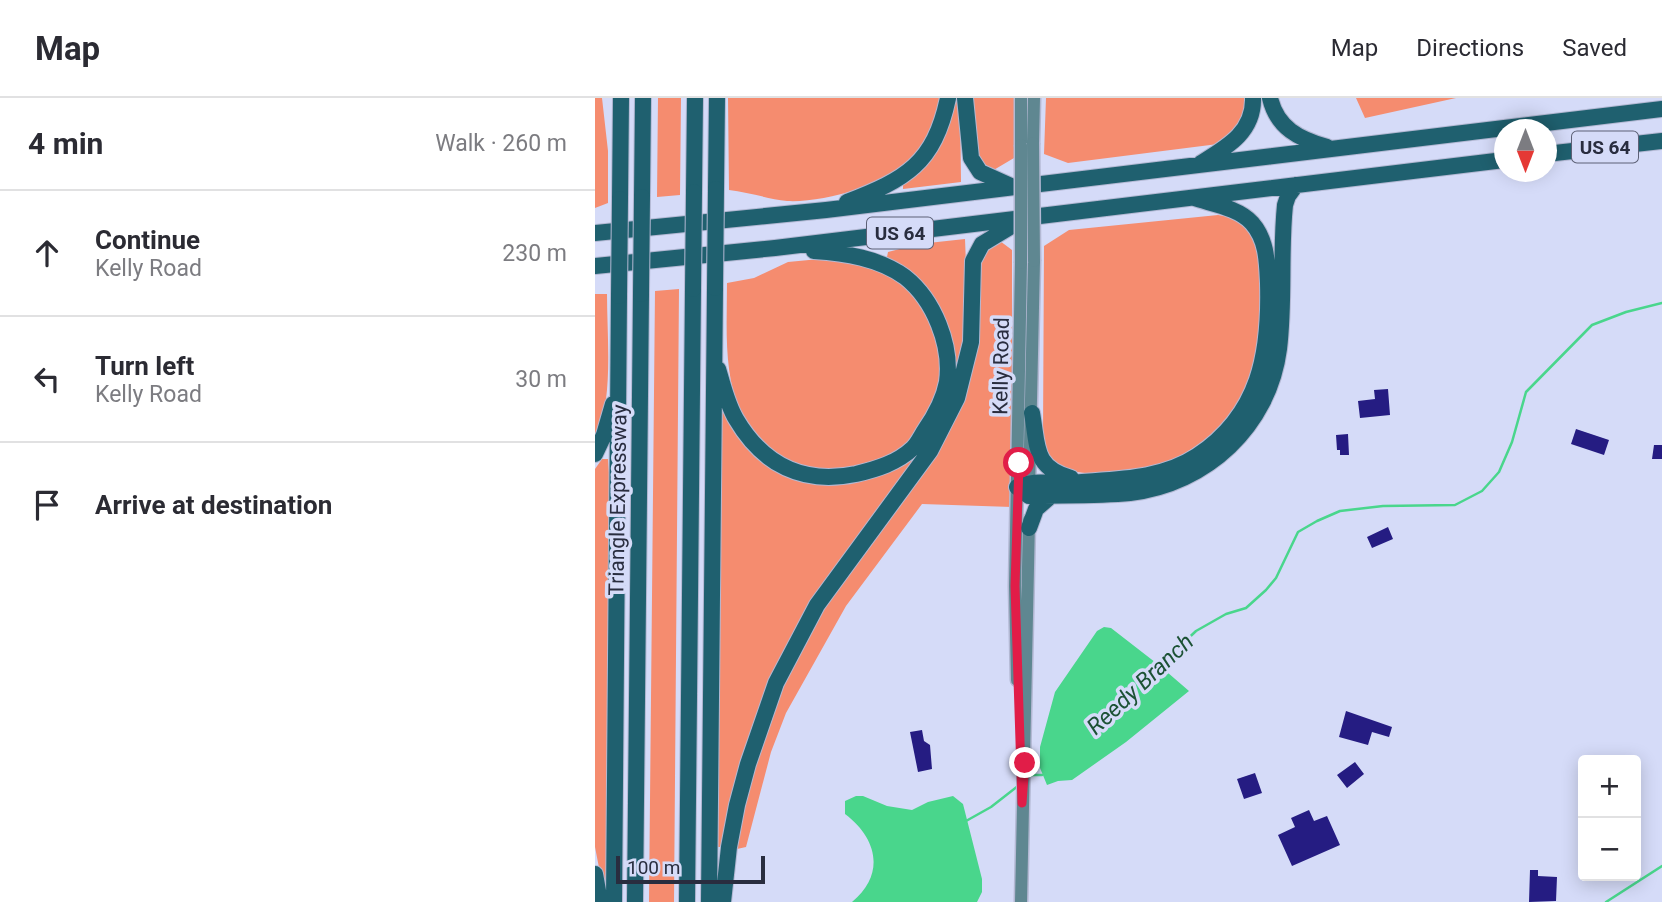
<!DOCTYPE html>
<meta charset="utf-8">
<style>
:root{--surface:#fff;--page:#f7f7f7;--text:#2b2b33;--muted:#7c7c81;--line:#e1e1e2}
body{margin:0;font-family:Roboto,sans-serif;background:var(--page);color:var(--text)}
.controls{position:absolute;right:21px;bottom:21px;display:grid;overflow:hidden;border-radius:7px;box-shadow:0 4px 18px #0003}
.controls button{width:63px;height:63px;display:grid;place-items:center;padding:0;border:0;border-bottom:2px solid var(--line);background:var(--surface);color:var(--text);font:35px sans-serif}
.compass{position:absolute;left:899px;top:21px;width:63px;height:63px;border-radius:50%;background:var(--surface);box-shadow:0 4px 18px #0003;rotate:180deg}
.scale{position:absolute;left:21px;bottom:18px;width:149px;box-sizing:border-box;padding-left:7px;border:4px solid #292d3f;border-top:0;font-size:19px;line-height:24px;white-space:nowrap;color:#292d3f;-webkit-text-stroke:5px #d5dbf8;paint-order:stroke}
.stop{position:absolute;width:21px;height:21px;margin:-16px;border:5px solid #e11d48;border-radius:50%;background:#fff}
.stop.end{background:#e11d48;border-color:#fff;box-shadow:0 2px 7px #0008}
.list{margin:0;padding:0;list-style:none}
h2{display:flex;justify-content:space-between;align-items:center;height:91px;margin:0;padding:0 28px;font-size:30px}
h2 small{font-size:23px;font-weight:400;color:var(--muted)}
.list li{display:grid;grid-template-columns:46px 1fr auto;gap:21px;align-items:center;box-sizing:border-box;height:126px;padding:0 28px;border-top:2px solid var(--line)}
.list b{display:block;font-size:26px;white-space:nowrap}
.list p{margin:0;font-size:23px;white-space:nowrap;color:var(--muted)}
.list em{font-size:23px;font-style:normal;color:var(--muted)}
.icon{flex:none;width:38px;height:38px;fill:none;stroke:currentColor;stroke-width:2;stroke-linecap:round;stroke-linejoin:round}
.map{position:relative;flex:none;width:1067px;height:804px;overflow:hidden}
header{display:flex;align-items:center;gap:42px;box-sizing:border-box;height:98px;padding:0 35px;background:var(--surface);border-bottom:2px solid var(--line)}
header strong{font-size:33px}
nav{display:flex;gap:38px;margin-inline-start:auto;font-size:24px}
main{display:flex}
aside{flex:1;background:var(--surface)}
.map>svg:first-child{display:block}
.green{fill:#f58c6f}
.water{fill:#49d68c}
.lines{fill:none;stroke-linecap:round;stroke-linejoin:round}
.stream{stroke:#49d68c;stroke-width:2.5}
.building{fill:#251c82}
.secondary-casing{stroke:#b3b8d3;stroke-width:15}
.highway-casing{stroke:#b3b8d3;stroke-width:18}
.secondary{stroke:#5f8791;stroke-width:12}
.highway{stroke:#1f606f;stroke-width:16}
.secondary-bridge-casing{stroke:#b3b8d3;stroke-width:15;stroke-linecap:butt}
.highway-bridge-casing{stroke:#b3b8d3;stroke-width:18;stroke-linecap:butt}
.secondary-bridge{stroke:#5f8791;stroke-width:12}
.highway-bridge{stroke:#1f606f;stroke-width:16}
.route{stroke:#e11d48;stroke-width:9}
.labels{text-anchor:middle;stroke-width:7;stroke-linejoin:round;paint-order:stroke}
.shield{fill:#d5dbf8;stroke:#5d6176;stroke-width:2}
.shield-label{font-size:19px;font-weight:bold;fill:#292d3f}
.street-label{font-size:21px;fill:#292d3f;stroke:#d5dbf8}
.water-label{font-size:23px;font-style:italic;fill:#1c5235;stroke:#d5dbf8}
</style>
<header>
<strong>Map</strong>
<nav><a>Map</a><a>Directions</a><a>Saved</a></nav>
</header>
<main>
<aside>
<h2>4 min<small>Walk · 260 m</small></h2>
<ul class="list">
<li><svg class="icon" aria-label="ahead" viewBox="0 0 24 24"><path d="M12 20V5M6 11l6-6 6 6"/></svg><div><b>Continue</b><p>Kelly Road</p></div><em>230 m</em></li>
<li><svg class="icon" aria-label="left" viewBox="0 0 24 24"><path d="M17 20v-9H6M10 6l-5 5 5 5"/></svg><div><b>Turn left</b><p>Kelly Road</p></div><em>30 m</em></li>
<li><svg class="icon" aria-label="arrive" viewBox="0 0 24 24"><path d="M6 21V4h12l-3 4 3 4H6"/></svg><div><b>Arrive at destination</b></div></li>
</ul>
</aside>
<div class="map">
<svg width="1067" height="804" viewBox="0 0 1067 804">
<rect width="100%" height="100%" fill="#d5dbf8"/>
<!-- green -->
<path class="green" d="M0 0H7L13 53V105L0 110Z
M63 0H86L85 97 62 99Z
M133 0H348C347 12 328 56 319 63 290 86 230 105 192 103 173 101 153 94 134 92Z
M360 0H365L366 84 308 91V87C337 68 357 34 360 0Z
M375 0H421L419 60 397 73 381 58Z
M451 0H652C648 24 643 32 623 46L473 65 449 56Z
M761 0H861L770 20Z
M623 117C636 119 648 122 655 133 678 167 666 264 648 300 636 324 601 351 577 362 560 369 542 371 524 373 495 376 473 379 450 357L448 338 449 148 474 132Z
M370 141 373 218 364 275 358 274V257L301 165 292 159 293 154 324 146Z
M405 143 417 152V409L327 406 251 508 191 615 176 654 151 749 142 751 144 726 158 667 195 569 230 509 346 347 385 166 392 150Z
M235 160C265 164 307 173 324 201 328 208 331 217 335 225 338 233 344 241 345 250 350 275 344 299 330 320 324 328 319 339 312 346 273 382 211 382 172 348 161 339 152 329 146 316 128 275 132 228 132 185L159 180 193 164Z
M84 191 79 804H54L60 193Z
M0 196H12C12 242 19 301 0 344Z
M130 310 148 343 231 386 268 382 295 372 330 351 218 502 130 749H123L121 713 124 311Z
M7 361H13L17 416 14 783 7 785 0 749V371Z"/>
<!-- water -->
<path class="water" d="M509 529 516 530 565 568 594 593 531 644 477 682 463 683 452 687 445 670V649L460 594 502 533Z
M261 698H268L292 708 317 712 333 704 358 698 368 706 387 781V794L382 804H257C291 776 282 740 250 716V703Z"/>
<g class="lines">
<!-- stream -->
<path class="stream" d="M562 570 601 533 631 516 651 510 671 492 681 480 703 434 722 423 745 413 788 408 860 407 887 393 904 374 917 344 931 294 997 227 1031 214 1067 205
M434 679 437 677H447
M371 723 396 709 423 688
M1011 804 1067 768"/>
</g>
<!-- building -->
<path class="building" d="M793 291 795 317 765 320 763 303 780 301 779 292Z
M981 331 1014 342 1009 357 976 346Z
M753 336 754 357H745V352H742L741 337Z
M1059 347H1067V361H1057Z
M793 429 798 441 777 450 772 439Z
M751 613 797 629 794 639 777 634 773 647 744 639Z
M327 632 329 643 335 647 337 671 323 674 315 634Z
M760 664 769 676 752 690 742 677Z
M660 675 667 695 649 701 642 681Z
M714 712 719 723 732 718 745 747 697 768 683 737 700 729 696 720Z
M935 772H943V778L962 779 961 803 934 804Z"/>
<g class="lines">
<defs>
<path id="secondary" d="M438 45 439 0
M426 47V0
M434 394 439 163
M422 582 420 488 426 165
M426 804 434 422"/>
<path id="highway" d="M370 0 376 60 385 74 416 88
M675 0C682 30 704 41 732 49
M951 56 1067 43
M606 65C632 49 659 34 658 0
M121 91 122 0
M99 94 100 0
M47 99 48 0
M599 100C617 106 644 110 657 125 672 142 672 164 673 185 675 255 665 316 602 358 564 383 517 381 474 385 455 386 440 381 422 389L434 398C467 397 502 398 535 395 612 386 674 328 684 251 690 203 685 155 690 107L693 98 701 87
M25 101 26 0
M252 104C311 81 339 66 353 0
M0 135 231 112 1067 11
M0 168 180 150 909 62
M123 271C128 287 132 306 141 321 168 367 208 387 261 376 282 371 302 365 318 350 323 345 326 338 330 332 339 319 349 300 352 284 357 247 339 202 310 179 284 160 250 155 219 153
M437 315C443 347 438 370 476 380
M0 356 9 337 18 306
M434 430 441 411 457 397
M0 776 5 804
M19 804 24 198
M40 804 46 196
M92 804 98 191
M114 804 120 190
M128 804 134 749 142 707 153 666 181 585 222 507 335 353 362 300 376 244 378 163 387 146 420 126"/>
</defs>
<!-- secondary casing -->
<use href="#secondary" class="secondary-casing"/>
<!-- highway casing -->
<use href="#highway" class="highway-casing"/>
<!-- secondary -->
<use href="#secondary" class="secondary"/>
<!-- highway -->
<use href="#highway" class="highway"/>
<defs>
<path id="secondary-bridge" d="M438 45 439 163
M426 47V165"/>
<path id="highway-bridge" d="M120 190 121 91
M98 191 99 94
M46 196 47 99
M24 198 25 101"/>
</defs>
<!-- secondary-bridge casing -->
<use href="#secondary-bridge" class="secondary-bridge-casing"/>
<!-- highway-bridge casing -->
<use href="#highway-bridge" class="highway-bridge-casing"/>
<!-- secondary-bridge -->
<use href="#secondary-bridge" class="secondary-bridge"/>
<!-- highway-bridge -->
<use href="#highway-bridge" class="highway-bridge"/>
</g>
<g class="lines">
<!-- route -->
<path class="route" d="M424 365 420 488 427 705 430 665"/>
</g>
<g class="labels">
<!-- shield labels -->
<g class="shield">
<rect x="977" y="33.5" width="66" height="31" rx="5"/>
<rect x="272" y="119.5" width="66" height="31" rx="5"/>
</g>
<g class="shield-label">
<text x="1010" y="56">US 64</text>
<text x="305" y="142">US 64</text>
</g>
<!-- street labels -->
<g class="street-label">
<text transform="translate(406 268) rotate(-89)" y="7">Kelly Road</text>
<text transform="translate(23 402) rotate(-89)" y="7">Triangle Expressway</text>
</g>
<!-- water labels -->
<g class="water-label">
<text transform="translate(545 586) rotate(-43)" y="8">Reedy Branch</text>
</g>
</g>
</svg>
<div class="controls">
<button>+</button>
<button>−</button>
</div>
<svg class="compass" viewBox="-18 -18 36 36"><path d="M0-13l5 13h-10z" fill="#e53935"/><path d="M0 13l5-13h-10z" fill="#7c7c81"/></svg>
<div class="scale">100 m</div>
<div class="stop" style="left:424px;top:365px"></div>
<div class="stop end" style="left:430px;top:665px"></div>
</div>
</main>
